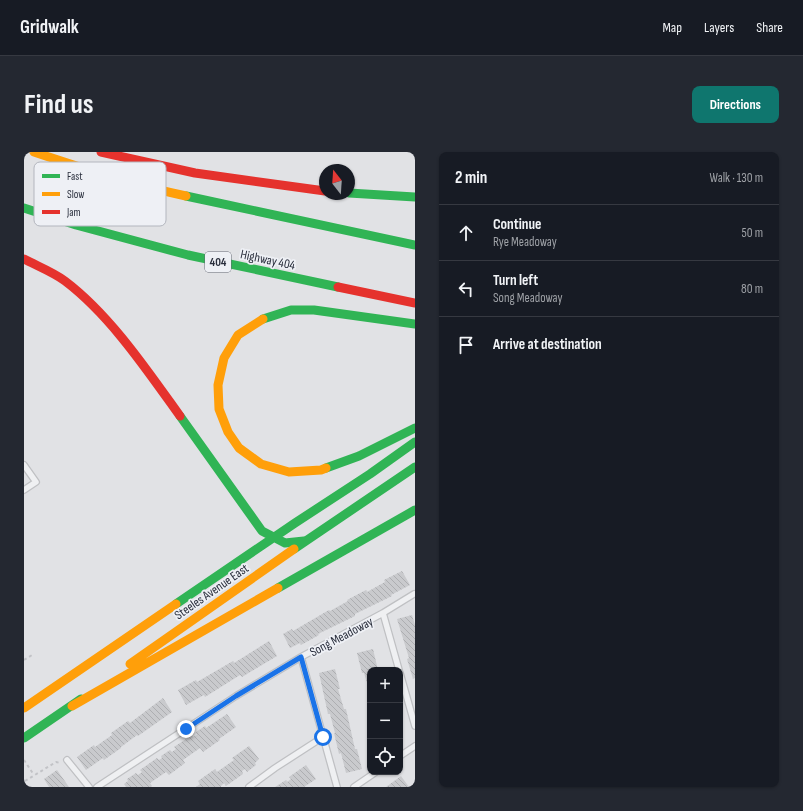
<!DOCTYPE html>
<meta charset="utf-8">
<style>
:root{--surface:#171b24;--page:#242831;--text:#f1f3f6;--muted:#9ea1a6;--line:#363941;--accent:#0f766e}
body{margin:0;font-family:"Sofia Sans Condensed",sans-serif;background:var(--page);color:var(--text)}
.controls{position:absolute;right:12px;bottom:12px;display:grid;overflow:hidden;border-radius:8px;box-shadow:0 1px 3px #0004}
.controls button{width:36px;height:36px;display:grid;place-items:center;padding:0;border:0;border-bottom:1px solid var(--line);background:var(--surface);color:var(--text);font:20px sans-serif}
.compass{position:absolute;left:295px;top:12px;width:36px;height:36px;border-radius:50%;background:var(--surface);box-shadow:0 1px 3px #0004;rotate:343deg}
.stop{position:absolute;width:12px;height:12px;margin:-9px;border:3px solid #1a73e8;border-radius:50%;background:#fff}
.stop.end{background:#1a73e8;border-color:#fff;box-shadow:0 1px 4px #0008}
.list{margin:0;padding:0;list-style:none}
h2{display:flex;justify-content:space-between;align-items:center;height:52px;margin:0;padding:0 16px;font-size:17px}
h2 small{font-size:13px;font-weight:400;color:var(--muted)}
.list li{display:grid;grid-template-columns:26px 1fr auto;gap:12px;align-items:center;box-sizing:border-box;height:56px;padding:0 16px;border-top:1px solid var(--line)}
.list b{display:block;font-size:15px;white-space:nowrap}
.list p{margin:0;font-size:13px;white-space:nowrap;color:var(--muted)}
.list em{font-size:13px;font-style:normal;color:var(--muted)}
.icon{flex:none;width:22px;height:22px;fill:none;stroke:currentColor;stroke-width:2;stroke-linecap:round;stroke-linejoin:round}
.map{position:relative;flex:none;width:391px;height:635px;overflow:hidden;border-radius:8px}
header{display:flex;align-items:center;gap:24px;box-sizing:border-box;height:56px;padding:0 20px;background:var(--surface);border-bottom:1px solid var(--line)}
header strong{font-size:19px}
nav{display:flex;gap:22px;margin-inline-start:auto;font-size:14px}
.intro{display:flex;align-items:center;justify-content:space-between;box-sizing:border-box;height:96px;padding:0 24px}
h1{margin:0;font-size:28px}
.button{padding:10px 18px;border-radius:8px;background:var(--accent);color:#fff;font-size:14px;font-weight:700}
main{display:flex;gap:24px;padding:0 24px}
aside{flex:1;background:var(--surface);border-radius:8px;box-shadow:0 1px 3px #0004}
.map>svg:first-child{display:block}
.building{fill:url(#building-back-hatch)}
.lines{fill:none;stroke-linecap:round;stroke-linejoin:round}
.lane-casing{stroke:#bfc0c3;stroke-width:8}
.path{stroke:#c2c3c7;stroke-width:2;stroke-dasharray:3 3;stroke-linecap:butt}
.lane{stroke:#eff0f2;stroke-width:5.5}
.fast{stroke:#30b455;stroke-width:9}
.slow{stroke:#ff9f0a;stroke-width:9}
.jam{stroke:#e5322d;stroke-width:9}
.route{stroke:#1a73e8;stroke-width:5}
.labels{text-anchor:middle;stroke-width:3.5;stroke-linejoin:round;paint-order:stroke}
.shield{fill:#eef0f5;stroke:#646874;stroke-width:1}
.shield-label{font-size:12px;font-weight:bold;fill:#292e3c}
.street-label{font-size:13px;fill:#292e3c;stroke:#eef0f5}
.key{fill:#eef0f5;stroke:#b3b6be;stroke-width:1}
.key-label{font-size:11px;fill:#292e3c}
</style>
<header>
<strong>Gridwalk</strong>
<nav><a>Map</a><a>Layers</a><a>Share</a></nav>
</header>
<div class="intro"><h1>Find us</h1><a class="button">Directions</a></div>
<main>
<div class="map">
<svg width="391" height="635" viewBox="0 0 391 635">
<defs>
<pattern id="building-back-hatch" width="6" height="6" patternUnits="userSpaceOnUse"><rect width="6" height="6" fill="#c9cacd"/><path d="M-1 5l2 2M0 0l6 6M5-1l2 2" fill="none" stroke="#adaeb1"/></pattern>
</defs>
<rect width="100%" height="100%" fill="#e1e2e5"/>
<!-- building -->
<path class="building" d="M378 419 386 433 367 443 368 444 331 462V464L294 482 295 483 277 493 276 491 266 496 259 482 268 477 269 479 305 458 306 459 324 449 323 448 342 438 343 440 361 430 360 428Z
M388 463 391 473V526L389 527 383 507 385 506 373 467Z
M245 489 253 504 218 525 216 523 181 545 180 543 162 553 154 538 172 528 173 530 209 509 210 511Z
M349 497 354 518H346V540L340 521H338L333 501Z
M311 517 316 537H314L320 557H322L331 597H333L338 617 322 621 317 601 315 602 310 581H311L306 562H304L295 521Z
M139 546 148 560 114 584 113 583 97 595V596L80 608 79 606 62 618 53 605 70 593 71 595 88 583 87 581 104 569 106 571Z
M203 562 212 575 195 587 196 588 179 600 176 596 159 608 161 611 145 623 142 620 126 631 128 634 127 635H102L100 632 104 629 103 627 112 621 114 623 118 620 116 618 133 606 135 608 138 606 137 604 146 598 148 600 152 597 150 595 168 583 169 585 173 583 172 580 181 574 182 576Z
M225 594 235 607 231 611 232 613 223 620 221 617 218 619 219 622 202 634 200 631 197 634V635H172L176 632 174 629 191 617 193 620 210 608 208 606Z
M282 613 292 627 280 635H251L262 628 263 630 267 627 265 625Z
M33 618 45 635H25L20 627Z
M377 624 385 635H362Z"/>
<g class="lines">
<defs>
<path id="lane" d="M0 313 12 330 0 338
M359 461 390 442
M277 505 313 635
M376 521 391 574
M376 604 391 594
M43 608 65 635
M73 635 212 544 277 505 359 461 375 518
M225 635 251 616 299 585
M330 635 352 620"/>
</defs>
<!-- lane casing -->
<use href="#lane" class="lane-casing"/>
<!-- path -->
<path class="path" d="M0 508 8 503
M0 608 10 623
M1 629 32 610 36 611"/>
<!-- lane -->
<use href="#lane" class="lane"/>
<!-- fast -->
<path class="fast" d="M325 41 391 45
M162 44 391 93
M0 56 52 73 164 103 314 135
M239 167 267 158H290L391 172
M156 264 238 379 261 391 280 389
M302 316 335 304 391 276
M270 397 391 315
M254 436 391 358
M152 452 271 371 346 322 391 290
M0 586 57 547"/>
<!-- slow -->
<path class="slow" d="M10 0C60 17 110 33 162 44
M239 167 214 183 200 206 194 233 195 257 204 280 215 296 237 312 265 320 297 318 302 316
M106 512 270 397
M48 554 254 436
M0 556 152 452"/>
<!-- jam -->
<path class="jam" d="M77 0 171 21 301 39
M0 107C13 114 29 120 41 129 86 163 123 218 156 264
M314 135 391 151"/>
</g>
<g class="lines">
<!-- route -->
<path class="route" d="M162 577 212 544 277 505 299 585"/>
</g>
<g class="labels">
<!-- shield labels -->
<rect class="shield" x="181" y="100" width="26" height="20" rx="3"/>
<g class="shield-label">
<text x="194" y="114">404</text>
</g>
<!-- street labels -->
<g class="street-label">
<text transform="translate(244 107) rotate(12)" y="5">Highway 404</text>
<text transform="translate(187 439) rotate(-35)" y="5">Steeles Avenue East</text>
<text transform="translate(317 484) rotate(-28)" y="5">Song Meadoway</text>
</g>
</g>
<!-- legend -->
<rect x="10" y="10" width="132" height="64" rx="6" class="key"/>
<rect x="18" y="22" width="18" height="4" fill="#30b455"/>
<rect x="18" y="40" width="18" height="4" fill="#ff9f0a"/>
<rect x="18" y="58" width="18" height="4" fill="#e5322d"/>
<g class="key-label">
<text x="43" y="28">Fast</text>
<text x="43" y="46">Slow</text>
<text x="43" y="64">Jam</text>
</g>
</svg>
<div class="controls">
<button>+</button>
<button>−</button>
<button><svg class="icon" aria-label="locate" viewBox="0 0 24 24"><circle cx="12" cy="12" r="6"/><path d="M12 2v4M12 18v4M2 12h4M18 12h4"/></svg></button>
</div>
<svg class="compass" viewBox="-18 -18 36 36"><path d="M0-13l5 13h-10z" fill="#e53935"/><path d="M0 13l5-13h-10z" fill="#9ea1a6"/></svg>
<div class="stop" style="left:299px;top:585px"></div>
<div class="stop end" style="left:162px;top:577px"></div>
</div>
<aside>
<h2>2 min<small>Walk · 130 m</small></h2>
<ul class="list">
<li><svg class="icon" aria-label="ahead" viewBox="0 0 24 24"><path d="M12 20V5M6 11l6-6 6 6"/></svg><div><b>Continue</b><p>Rye Meadoway</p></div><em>50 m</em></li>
<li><svg class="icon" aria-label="left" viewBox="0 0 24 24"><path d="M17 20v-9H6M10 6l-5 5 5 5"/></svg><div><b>Turn left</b><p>Song Meadoway</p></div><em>80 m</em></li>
<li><svg class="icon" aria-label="arrive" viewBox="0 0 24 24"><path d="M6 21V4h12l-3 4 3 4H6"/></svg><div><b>Arrive at destination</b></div></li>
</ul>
</aside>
</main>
